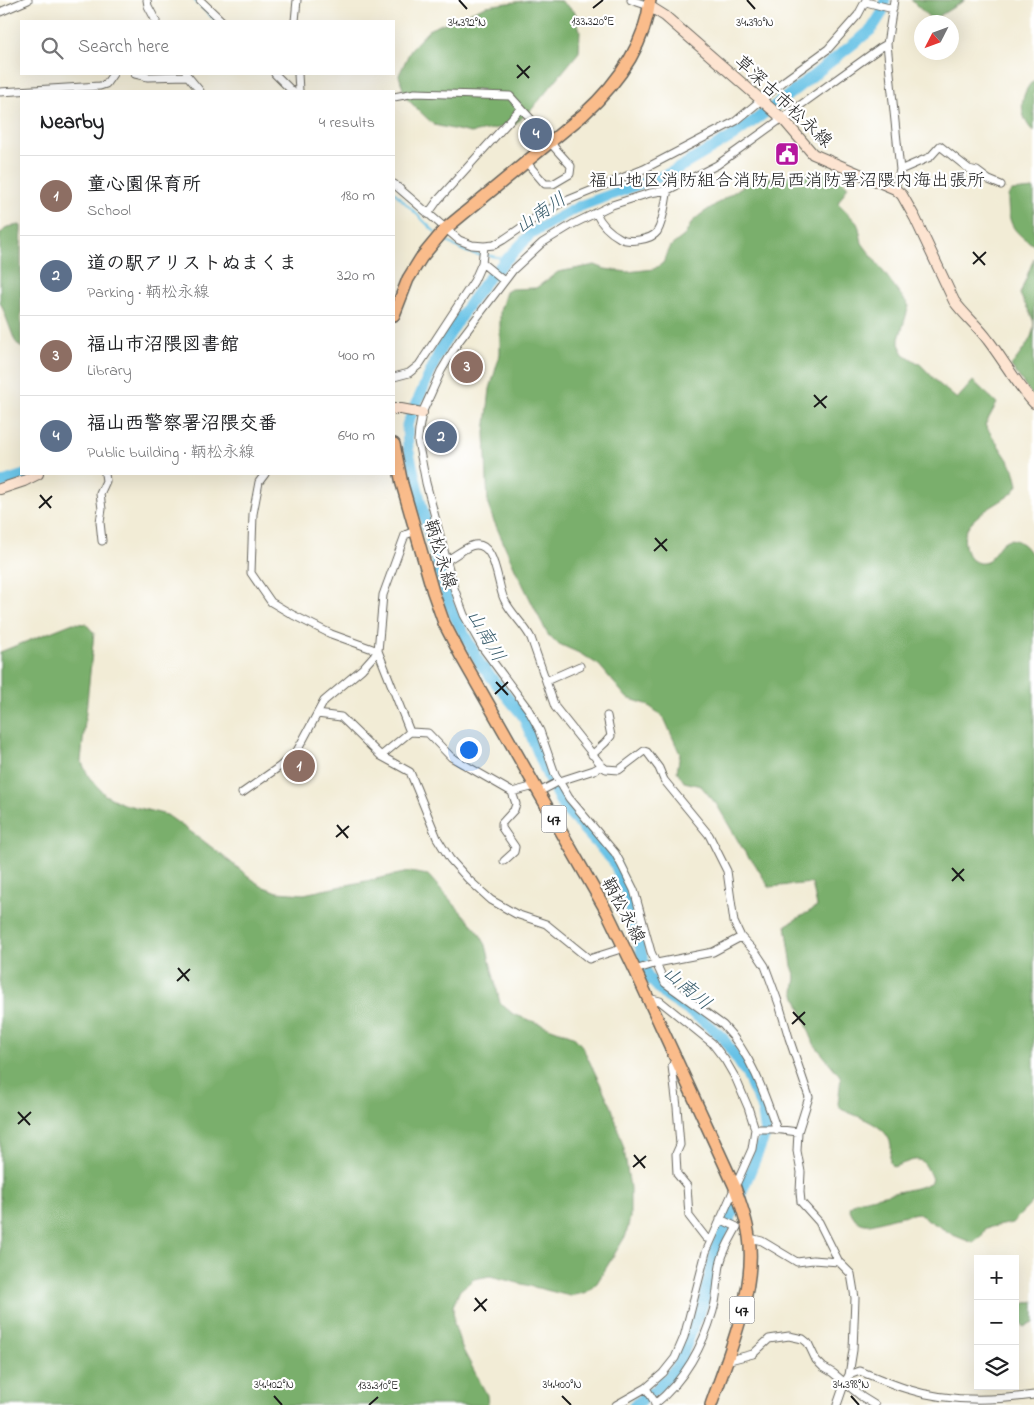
<!DOCTYPE html>
<meta charset="utf-8">
<style>
:root{--surface:#fff;--page:#f2f2f2;--text:#202124;--muted:#757577;--line:#e0e0e0;--accent:#b5179e}
body{margin:0;font-family:"Indie Flower","Klee One",sans-serif;background:var(--page);color:var(--text)}
.controls{position:absolute;right:15px;bottom:15px;display:grid;overflow:hidden;border-radius:0px;box-shadow:0 5px 20px #0002}
.controls button{width:45px;height:45px;display:grid;place-items:center;padding:0;border:0;border-bottom:1px solid var(--line);background:var(--surface);color:var(--text);font:25px sans-serif}
.compass{position:absolute;left:914px;top:15px;width:45px;height:45px;border-radius:50%;background:var(--surface);box-shadow:0 5px 20px #0002;rotate:228deg}
.you{position:absolute;left:468px;top:749px;width:18px;height:18px;margin:-12px;border:4px solid #fff;border-radius:50%;background:#1a73e8;box-shadow:0 0 0 8px #1a73e833}
.badge{display:grid;place-items:center;width:32px;height:32px;border-radius:50%;background:var(--accent);color:#fff;font-size:16px;font-weight:700}
.pin{position:absolute;translate:-50% -50%;border:2px solid #fff;box-shadow:0 1px 5px #0006}
.list{margin:0;padding:0;list-style:none}
h2{display:flex;justify-content:space-between;align-items:center;height:65px;margin:0;padding:0 20px;font-size:21px}
h2 small{font-size:16px;font-weight:400;color:var(--muted)}
.list li{display:grid;grid-template-columns:32px 1fr auto;gap:15px;align-items:center;box-sizing:border-box;height:80px;padding:0 20px;border-top:1px solid var(--line)}
.list b{display:block;font-size:19px;white-space:nowrap}
.list p{margin:0;font-size:16px;white-space:nowrap;color:var(--muted)}
.list em{font-size:16px;font-style:normal;color:var(--muted)}
.icon{flex:none;width:28px;height:28px;fill:none;stroke:currentColor;stroke-width:2;stroke-linecap:round;stroke-linejoin:round}
.map{position:relative;flex:none;width:1034px;height:1405px;overflow:hidden}
.search{position:absolute;background:var(--surface);box-shadow:0 5px 20px #0002;left:20px;top:20px;width:375px;height:55px;display:flex;align-items:center;gap:12px;box-sizing:border-box;padding:0 18px;border-radius:0px;color:var(--muted);font-size:19px}
.panel{position:absolute;background:var(--surface);box-shadow:0 5px 20px #0002;left:20px;top:90px;width:375px;height:385px;border-radius:0px}
.map>svg:first-child{display:block}
.forest{fill:#7aaf6c;stroke:#4b6644}
.lines{fill:none;stroke-linecap:round;stroke-linejoin:round}
.stream{stroke:#68c2e6;stroke-width:2}
.river{stroke:#68c2e6;stroke-width:11}
.street-casing{stroke:#67655d;stroke-width:9}
.secondary-casing{stroke:#67655d;stroke-width:12}
.primary-casing{stroke:#67655d;stroke-width:14}
.street{stroke:#fff;stroke-width:7}
.secondary{stroke:#fde4d1;stroke-width:10}
.primary{stroke:#fabc8b;stroke-width:11}
.ticks{fill:none;stroke:#1c1c1c;stroke-width:2}
.labels{text-anchor:middle;stroke-width:4.5;stroke-linejoin:round;paint-order:stroke}
.shield{fill:#fff;stroke:#606060;stroke-width:1}
.shield-label{font-size:16px;font-weight:bold;fill:#1c1c1c}
.street-label{font-size:18px;fill:#1c1c1c;stroke:#fff}
.poi-label{font-size:18px;fill:#1c1c1c;stroke:#fff}
.water-label{font-size:19px;font-style:italic;fill:#3a5e6d;stroke:#fff}
.ticks-label{font-size:12px;text-anchor:middle;fill:#1c1c1c;stroke:#fff;stroke-width:4.5;stroke-linejoin:round;paint-order:stroke}
</style>
<div class="map">
<svg width="1034" height="1405" viewBox="0 0 1034 1405">
<rect width="100%" height="100%" fill="#fff"/>
<filter id="ink" filterUnits="userSpaceOnUse"><feTurbulence type="fractalNoise" baseFrequency=".02" numOctaves="2"/><feDisplacementMap in="SourceGraphic" scale="10" xChannelSelector="R" yChannelSelector="G"/><feConvolveMatrix kernelMatrix="1 2 1 2 8 2 1 2 1" color-interpolation-filters="sRGB"/></filter>
<filter id="wash" filterUnits="userSpaceOnUse"><feTurbulence type="fractalNoise" baseFrequency=".0096" numOctaves="4" result="noise"/><feDisplacementMap in="SourceGraphic" scale="20" xChannelSelector="R" yChannelSelector="G"/><feGaussianBlur stdDeviation="1.12" result="paint"/><feColorMatrix in="noise" values="0 0 0 0 0 0 0 0 0 0 0 0 0 0 0 0 0 1.4 0 .05"/><feComposite in="paint" operator="in"/></filter>
<g filter="url(#wash)">
<rect width="100%" height="100%" fill="#f2ecd6"/>
<!-- forest -->
<path class="forest" d="M530 0 561 1 575 12 580 31 579 52 532 109 514 125 471 133 434 125 405 97 399 75 411 49 430 29 486 6Z
M911 0H965L936 18H930Z
M1034 80V132C1018 117 1019 94 1034 80Z
M816 171 842 180 848 186 838 203 857 223 859 228 862 243 909 306 899 339V344L904 354 921 365 939 384 957 399 973 381 997 403 985 425 1014 469 1018 485C1016 488 1014 492 1011 494 995 507 959 519 965 545 966 550 967 555 971 559 996 578 995 525 1021 543 1026 546 1030 553 1034 557V1201L1012 1223 986 1228 981 1237 973 1243 953 1235 917 1213C909 1215 900 1216 892 1218 873 1223 858 1233 849 1207L857 1201 920 1187 930 1183 932 1179C921 1152 918 1159 893 1167 886 1160 892 1154 891 1145 887 1124 857 1117 841 1109L838 1104 841 1077 814 1044 794 992 796 977 792 966 786 925 817 907 812 883 769 887 753 861 747 856 717 805 701 786 684 782 677 771 680 754 665 720 660 714 646 704 627 698 599 665 579 653 559 644 548 635 516 571 493 519 488 505 485 433 490 389 500 354V311L506 292 511 289 536 288 558 272 590 266 595 265 605 269 627 272 654 269 663 263 671 246 685 235 692 222 700 215 743 186 770 178Z
M1034 189V245C1011 231 1008 223 1008 196L1012 191Z
M20 225 21 226V348L15 341 0 301V234L7 227Z
M1034 258V398L1011 366C1019 355 1034 339 1034 324 1033 316 1023 302 1020 294Z
M73 623 86 624 94 633 81 761 89 777 105 795 123 804 167 815 201 839 261 886 278 892 304 894 409 872 428 875 478 931 486 945 500 1003 513 1014 573 1036 582 1046 612 1108 624 1149 630 1188V1217L626 1235 597 1283 587 1292 570 1296 490 1276 474 1279 460 1290 453 1306 454 1324 462 1348 487 1395 488 1405H0V652Z
M1034 1301V1323L1024 1327 1015 1313V1306Z"/>
<g class="lines">
<!-- stream -->
<path class="stream" d="M194 0 216 21
M394 192 435 232
M443 238C455 247 466 254 481 255
M486 255 507 259"/>
<!-- river -->
<path class="river" d="M0 483 27 474
M634 1405 654 1391 669 1376 678 1365 686 1346 694 1324 703 1304 716 1246 734 1211 766 1133 762 1108 746 1073 723 1038 701 1019 667 997 647 976 626 891 614 862 563 807 548 777 523 716 481 665 455 617 447 599 421 504 408 448 407 425 441 348 465 310 485 282 531 234 549 223 580 206 670 173 733 136 777 104 871 30 882 13 885 0"/>
</g>
</g>
<g filter="url(#ink)">
<g class="lines">
<defs>
<path id="street" d="M147 0 148 6 156 21
M200 0 222 21
M631 0 649 6
M894 0 887 44 900 170 895 189
M866 2 893 9
M0 12 28 0
M295 21 297 0
M135 74 148 77 187 76
M186 74 200 91
M275 74 292 91
M298 74 299 91
M0 92 100 86 106 84 113 74
M394 97 415 93 510 96 552 142 554 147 571 166 570 174 553 184H545L527 163
M900 170 930 157 940 146 969 169 977 171 989 180 1001 185
M394 184 459 240 472 245 484 246
M596 213C601 224 609 232 620 238 628 243 651 240 657 232 664 221 665 202 668 190
M428 214 438 200 521 108
M482 263 504 281
M394 377 409 373 419 365 474 281 482 263 484 246 494 245 503 240 541 214 561 203 644 169 736 121 784 81 828 49 858 15 866 0
M102 541 100 522 102 509 100 494 106 481 105 474
M447 560C455 556 463 549 471 546 496 537 497 585 504 599 511 614 524 624 531 638L555 707 602 766
M546 681 580 666
M317 714 341 717 381 756 410 772 437 838 450 859 469 880 491 900 516 914 546 924 589 959 624 948
M410 732 378 651 383 595 405 535 415 531
M592 755 605 743 611 736 607 716
M381 756 410 732 428 733 451 757 512 792 535 786
M539 792 560 781 594 770 602 766 606 769 619 770 644 751 647 752 659 768 664 780 709 835 727 871 734 922 741 937 757 954 765 966 779 1004 789 1038 809 1097 798 1132 797 1151 801 1172 800 1192 801 1202 819 1222 839 1262 851 1274 855 1298 853 1350 849 1375 845 1382 837 1405
M242 793 279 767 297 751 324 701 362 669 378 651 331 634 293 615 271 602 251 573 253 514 259 482 265 474
M504 861 514 852 515 847 502 828V823L514 810 516 804 512 792
M635 970 657 963 713 952 741 937
M676 1059 672 1066 677 1107 680 1145 676 1154 677 1174 687 1186 689 1216 706 1238 711 1239
M755 1129H774L798 1132
M777 1130C764 1092 751 1054 723 1025L665 983 651 952 634 890 621 864 615 853 569 798 555 774 540 731 528 709 482 647 464 615 454 588 426 483 418 441 419 430 422 413 428 400 441 371 459 341 513 270 542 243 573 224 612 205 650 193 668 190 717 165 880 48 887 44
M750 1238 762 1241 797 1262 813 1260 839 1262
M726 1361 753 1354 769 1339 789 1336 803 1339 808 1343 816 1360 823 1367 833 1373 862 1397 875 1405
M849 1375 860 1371C875 1377 891 1384 907 1389 947 1402 992 1401 1034 1395
M646 1388 654 1401 655 1405
M655 1404C684 1381 703 1346 713 1311 718 1295 717 1277 721 1261 724 1249 731 1238 737 1227L720 1219
M616 1405 646 1388 663 1373 675 1358 684 1337 706 1252 752 1149 755 1129 748 1107 736 1079 725 1060 712 1043 660 1001 648 998"/>
<path id="secondary" d="M649 6 665 16 783 119 813 154 895 189 902 195 915 218 954 301C964 315 978 326 988 340 1004 361 1016 383 1034 403
M394 409H401L422 413
M0 489 24 481 38 474"/>
<path id="primary" d="M394 315 408 279 421 258 445 229 583 115C616 85 645 46 650 0
M394 444 402 484 433 592 444 623 461 656 607 912 635 970 734 1185C740 1202 747 1219 749 1237 757 1288 728 1357 711 1405"/>
</defs>
<!-- street casing -->
<use href="#street" class="street-casing"/>
<!-- secondary casing -->
<use href="#secondary" class="secondary-casing"/>
<!-- primary casing -->
<use href="#primary" class="primary-casing"/>
<!-- street -->
<use href="#street" class="street"/>
<!-- secondary -->
<use href="#secondary" class="secondary"/>
<!-- primary -->
<use href="#primary" class="primary"/>
</g>
</g>
<!-- ticks -->
<path class="ticks" d="M459 0 467 9M747 0 755 9M593 8 603 0M517 65 529 78M517 78 530 66M973 252 985 265M973 264 986 252M814 395 826 408M814 407 827 396M40 495 51 508M39 508 52 496M655 538 667 551M654 551 667 539M496 682 508 695M495 694 508 682M337 825 348 838M336 837 349 826M952 868 964 881M952 881 964 869M178 968 189 981M177 981 190 969M793 1012 805 1025M792 1024 805 1012M18 1112 30 1125M18 1124 31 1112M634 1155 645 1168M633 1167 646 1156M475 1298 486 1311M474 1311 487 1299M274 1396 282 1405M562 1396 571 1405M851 1396 859 1405M369 1405 378 1397"/>
<!-- icons -->
<defs>
<symbol id="civic-square" viewBox="-11 -11 22 22"><rect x="-9" y="-9" width="18" height="18" rx="4" fill="#b5179e" stroke="#fff"/><path d="M-.6-6.5H3V-4.5H.6V-3L4-1V1h2V6H-6V1h2V-1L-.6-3ZM-1.2 2.5V6h2.4V2.5Z" fill="#fff"/></symbol>
</defs>
<g fill-rule="evenodd">
<use href="#civic-square" x="773" y="140" width="28" height="28"/>
</g>
<g class="labels">
<!-- shield labels -->
<g class="shield">
<rect x="541.5" y="805.5" width="25" height="27" rx="4"/>
<rect x="729.5" y="1296.5" width="25" height="27" rx="4"/>
</g>
<g class="shield-label">
<text x="554" y="825">47</text>
<text x="742" y="1316">47</text>
</g>
<!-- street labels -->
<g class="street-label">
<text transform="translate(784 101) rotate(43)" y="6">草深古市松永線</text>
<text transform="translate(441 554) rotate(73)" y="6">鞆松永線</text>
<text transform="translate(624 910) rotate(62)" y="6">鞆松永線</text>
</g>
<!-- poi labels -->
<g class="poi-label">
<text x="787" y="186">福山地区消防組合消防局西消防署沼隈内海出張所</text>
</g>
<!-- water labels -->
<g class="water-label">
<text transform="translate(540 212) rotate(-34)" y="7">山南川</text>
<text transform="translate(487 635) rotate(60)" y="7">山南川</text>
<text transform="translate(688 987) rotate(40)" y="7">山南川</text>
</g>
</g>
<g class="ticks-label">
<text x="593" y="25">133.320°E</text>
<text x="467" y="26">34.392°N</text>
<text x="755" y="26">34.390°N</text>
<text x="274" y="1388">34.402°N</text>
<text x="562" y="1388">34.400°N</text>
<text x="851" y="1388">34.398°N</text>
<text x="378" y="1389">133.310°E</text>
</g>
</svg>
<div class="controls">
<button>+</button>
<button>−</button>
<button><svg class="icon" aria-label="layers" viewBox="0 0 24 24"><path d="M12 4l9 5-9 5-9-5zM3 14l9 5 9-5"/></svg></button>
</div>
<svg class="compass" viewBox="-18 -18 36 36"><path d="M0-13l5 13h-10z" fill="#e53935"/><path d="M0 13l5-13h-10z" fill="#757577"/></svg>
<div class="you"></div>
<div class="pin badge" style="left:299px;top:766px;background:#8d6e63">1</div>
<div class="pin badge" style="left:441px;top:437px;background:#5c6f8a">2</div>
<div class="pin badge" style="left:467px;top:367px;background:#8d6e63">3</div>
<div class="pin badge" style="left:536px;top:134px;background:#5c6f8a">4</div>
<div class="search"><svg class="icon" aria-label="search" viewBox="0 0 24 24"><circle cx="10" cy="10" r="6"/><path d="M15 15l6 6"/></svg>Search here</div>
<section class="panel">
<h2>Nearby<small>4 results</small></h2>
<ul class="list">
<li><span class="badge" style="background:#8d6e63">1</span><div><b>童心園保育所</b><p>School</p></div><em>180 m</em></li>
<li><span class="badge" style="background:#5c6f8a">2</span><div><b>道の駅アリストぬまくま</b><p>Parking · 鞆松永線</p></div><em>320 m</em></li>
<li><span class="badge" style="background:#8d6e63">3</span><div><b>福山市沼隈図書館</b><p>Library</p></div><em>400 m</em></li>
<li><span class="badge" style="background:#5c6f8a">4</span><div><b>福山西警察署沼隈交番</b><p>Public building · 鞆松永線</p></div><em>640 m</em></li>
</ul>
</section>
</div>
